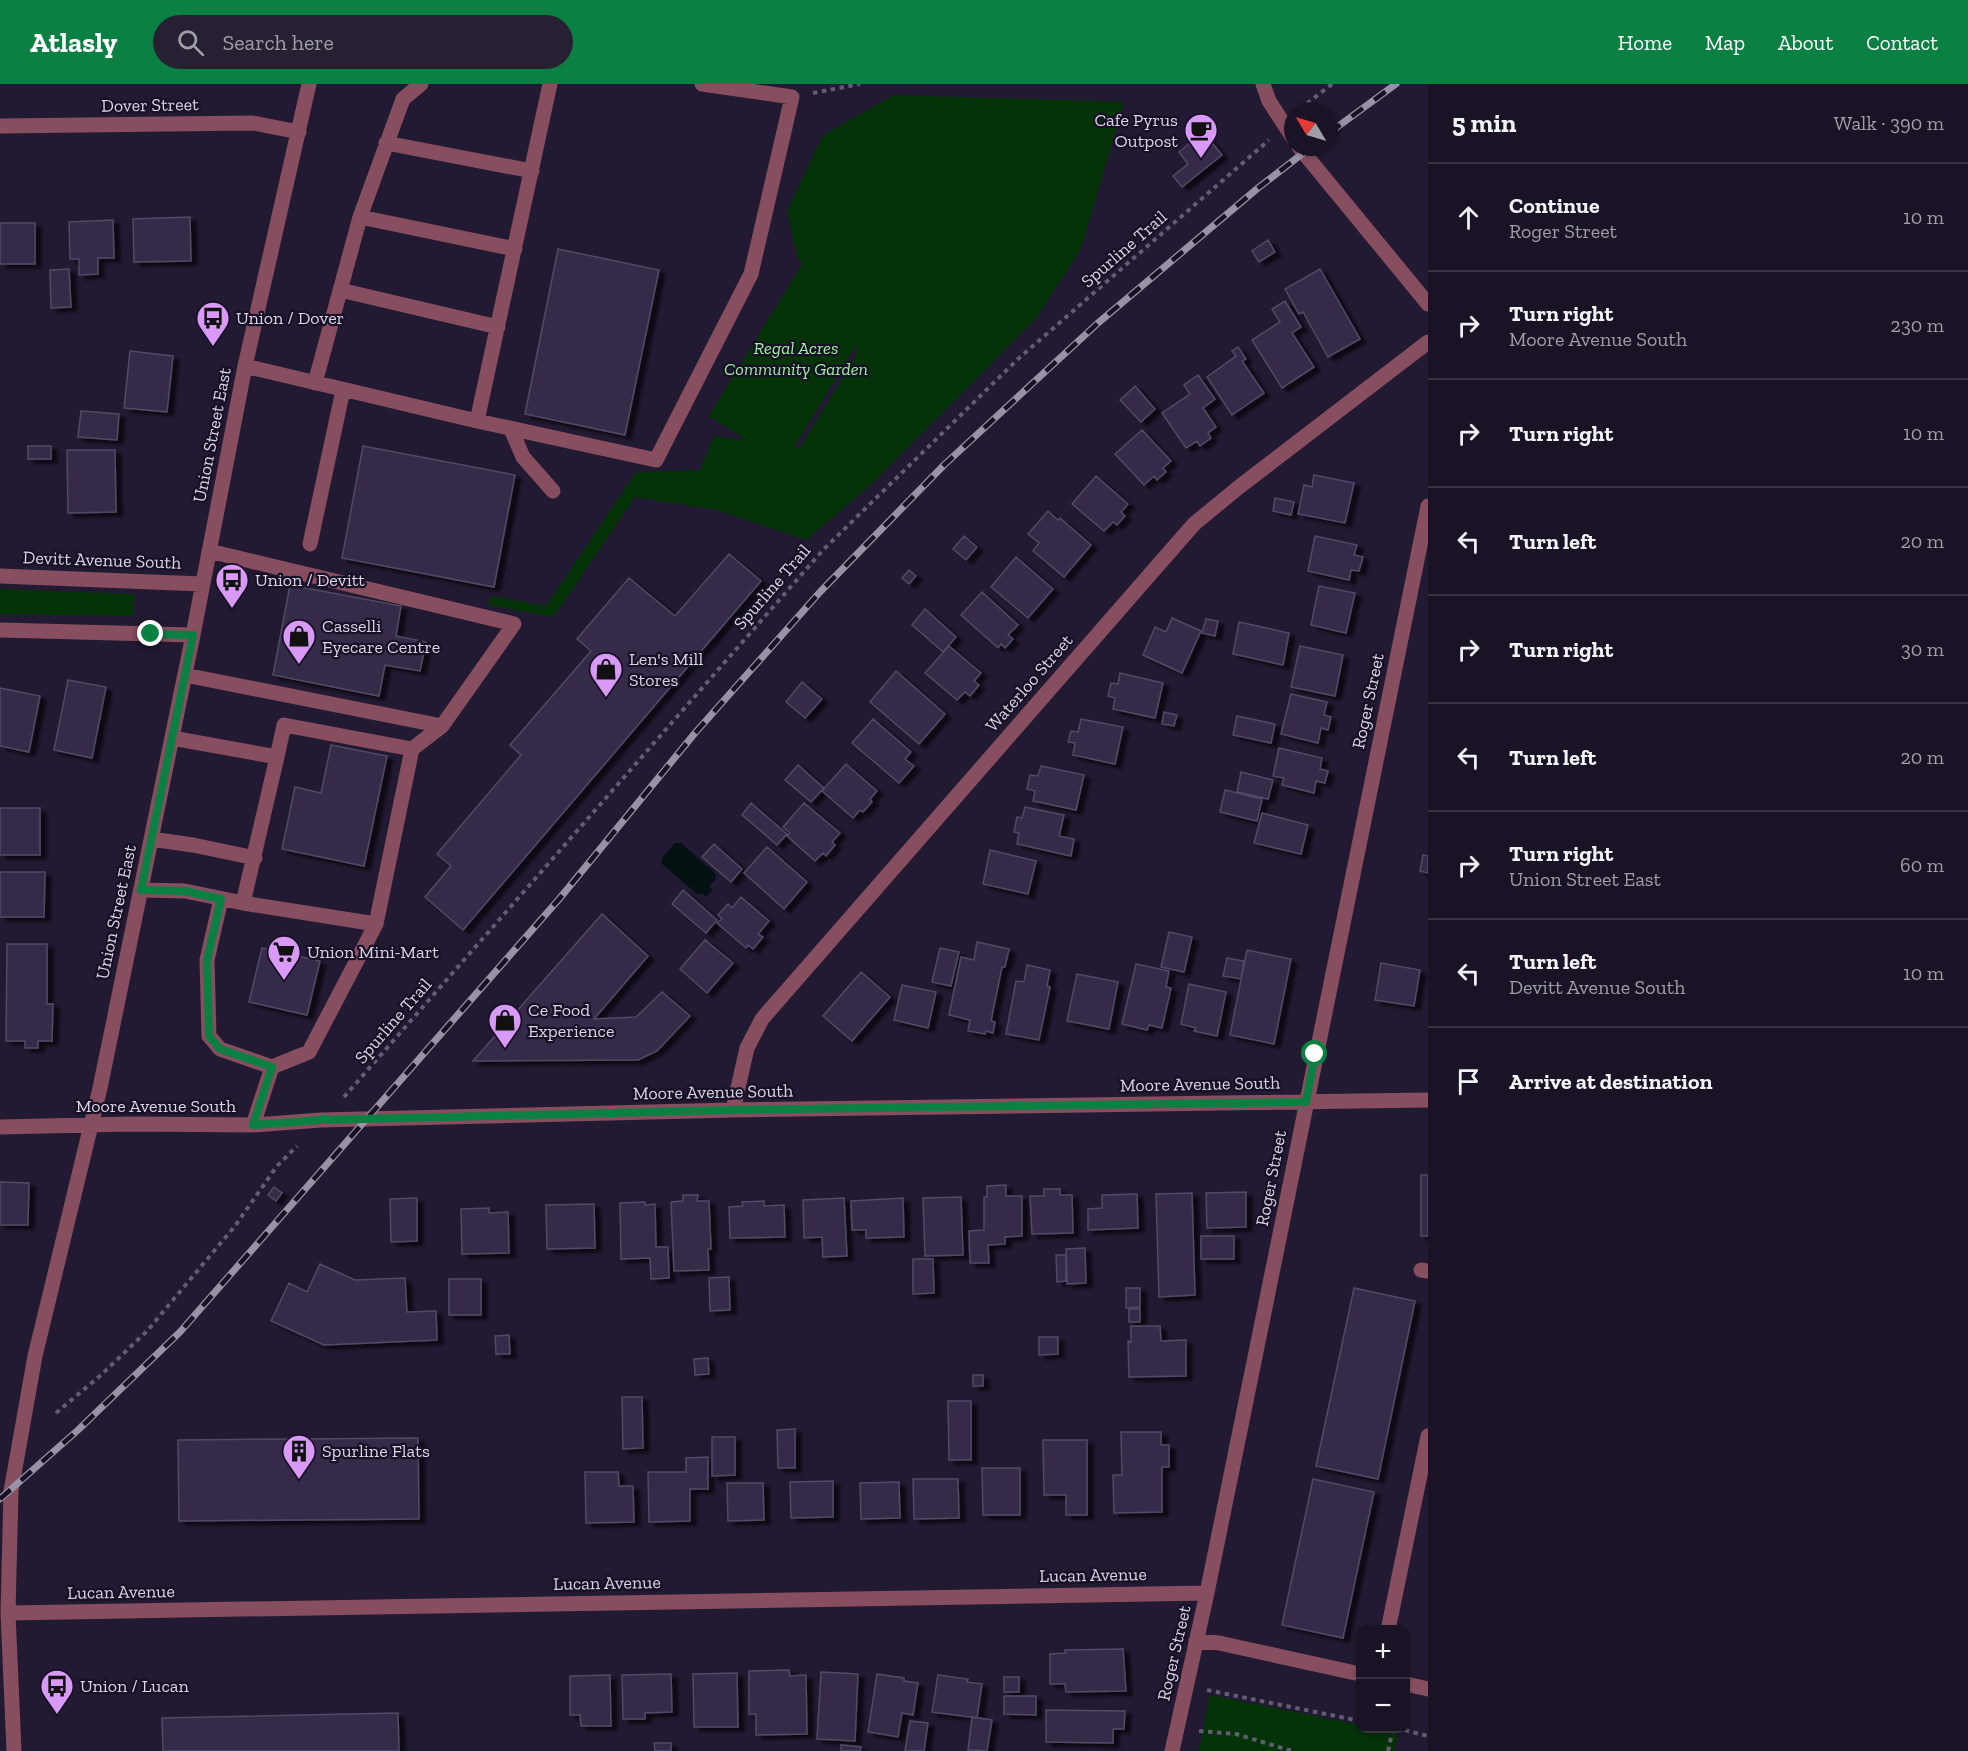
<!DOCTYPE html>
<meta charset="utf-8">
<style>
:root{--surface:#1a1326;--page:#272032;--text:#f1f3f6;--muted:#9f9ea7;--line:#383243;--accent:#0b8043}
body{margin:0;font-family:"Zilla Slab",serif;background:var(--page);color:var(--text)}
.controls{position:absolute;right:18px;bottom:18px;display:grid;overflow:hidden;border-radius:12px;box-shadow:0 2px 4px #0004}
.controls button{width:54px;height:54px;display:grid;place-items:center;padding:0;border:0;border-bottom:2px solid var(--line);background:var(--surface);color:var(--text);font:30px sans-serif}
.compass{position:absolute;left:1284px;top:18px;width:54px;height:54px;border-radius:50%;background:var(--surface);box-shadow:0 2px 4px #0004;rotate:308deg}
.stop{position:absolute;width:18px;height:18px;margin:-14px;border:4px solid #0b8043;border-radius:50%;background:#fff}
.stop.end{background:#0b8043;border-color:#fff;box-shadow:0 2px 6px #0008}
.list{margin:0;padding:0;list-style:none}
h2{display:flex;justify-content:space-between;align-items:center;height:78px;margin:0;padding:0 24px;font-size:26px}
h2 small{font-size:20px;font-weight:400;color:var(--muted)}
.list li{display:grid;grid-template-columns:39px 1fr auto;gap:18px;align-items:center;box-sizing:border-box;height:108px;padding:0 24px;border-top:2px solid var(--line)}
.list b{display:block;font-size:22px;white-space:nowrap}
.list p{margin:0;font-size:20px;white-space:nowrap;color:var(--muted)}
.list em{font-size:20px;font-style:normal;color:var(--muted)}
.icon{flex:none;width:33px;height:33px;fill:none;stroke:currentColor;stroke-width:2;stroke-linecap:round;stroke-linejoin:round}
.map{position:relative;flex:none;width:1428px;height:1667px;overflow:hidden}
header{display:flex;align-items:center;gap:36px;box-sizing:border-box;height:84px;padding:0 30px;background:var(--accent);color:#fff}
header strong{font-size:28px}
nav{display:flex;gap:33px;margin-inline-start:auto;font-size:21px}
.search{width:420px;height:54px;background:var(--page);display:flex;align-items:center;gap:15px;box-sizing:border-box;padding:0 21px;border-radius:33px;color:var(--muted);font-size:22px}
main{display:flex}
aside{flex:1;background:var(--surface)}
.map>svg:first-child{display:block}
.green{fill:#043308;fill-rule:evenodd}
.water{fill:#031112}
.building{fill:#352c46;stroke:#524965;stroke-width:1.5;filter:url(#shadow)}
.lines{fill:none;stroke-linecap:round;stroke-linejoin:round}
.path{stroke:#635c72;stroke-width:4;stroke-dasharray:4.5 4.5;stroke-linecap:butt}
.minor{stroke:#864e5e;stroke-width:15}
.rail-casing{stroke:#9992a6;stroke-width:7}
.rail{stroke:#181027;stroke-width:4.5;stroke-dasharray:14;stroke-linecap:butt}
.route{stroke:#0b8043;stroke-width:8}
.labels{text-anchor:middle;stroke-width:4.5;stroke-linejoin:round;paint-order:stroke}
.street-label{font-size:18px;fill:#dad5e6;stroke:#181027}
.poi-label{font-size:18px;fill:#dad5e6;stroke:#181027;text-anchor:start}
.park-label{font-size:18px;font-style:italic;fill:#9ef49e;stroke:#181027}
</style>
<header>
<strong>Atlasly</strong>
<div class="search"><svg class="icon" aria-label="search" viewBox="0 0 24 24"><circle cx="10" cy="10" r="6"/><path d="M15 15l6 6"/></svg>Search here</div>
<nav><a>Home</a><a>Map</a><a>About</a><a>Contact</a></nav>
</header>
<main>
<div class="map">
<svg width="1428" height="1667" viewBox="0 0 1428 1667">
<defs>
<filter id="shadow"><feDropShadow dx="6" dy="4" stdDeviation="1.5" flood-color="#0009"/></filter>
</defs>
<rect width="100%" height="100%" fill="#221932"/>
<!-- green -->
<path class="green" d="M894 11 1124 18 1081 165 1037 233 873 399 806 456 717 426 635 413 554 533 487 521 493 512 546 522 636 388 700 386 714 352 748 357 709 332 803 179 798 175 787 127 823 51ZM857 260V270L800 364 794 363Z
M0 505 134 510 133 532 0 530Z
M1210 1611 1360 1641V1644L1380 1645 1398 1648 1394 1667H1199Z"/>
<!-- water -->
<path class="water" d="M675 759H681L715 789 716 795 709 802 713 806 706 813 703 810H697L662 780V774Z"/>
<!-- building -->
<path class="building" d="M1203 48 1222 71 1182 103 1173 92 1188 80 1179 68Z
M190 133 191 177 134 178 133 135Z
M113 136 114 174H98V190L79 191V175H70L69 138Z
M0 139H35V180H0Z
M1268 156 1275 168 1259 178 1252 167Z
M558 165 659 186 625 351 525 330Z
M69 185 71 223 51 224 50 186Z
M1320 185 1360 255 1328 273 1303 228 1299 230 1285 205Z
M1285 217 1301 243 1292 249 1314 283 1282 304 1252 256 1280 238 1272 225Z
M1238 263 1246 275 1242 277 1264 309 1232 331 1207 293 1236 272 1232 267Z
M130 267 173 272 167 328 124 324Z
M1198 291 1215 315 1203 324 1216 343 1208 349 1211 354 1200 362 1197 357 1186 364 1162 329 1190 310 1184 301Z
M1135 302 1155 325 1141 338 1120 316Z
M81 327 119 330 117 356 78 353Z
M1142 346 1171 377 1163 384 1166 388 1157 396 1154 392 1144 401 1115 370Z
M28 362H51V375H28Z
M363 362 515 391 494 503 342 474Z
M67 366H115L116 428 68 429Z
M1314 391 1354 399 1345 439 1298 430 1304 401 1312 403Z
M1096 392 1128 420 1121 428 1125 432 1117 441 1113 438 1104 447 1072 420Z
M1275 414 1294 418 1291 431 1273 427Z
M1048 427 1058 436 1060 434 1091 461 1064 493 1033 467 1039 459 1028 450Z
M964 452 977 463 966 476 953 465Z
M1315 452 1357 461 1354 471 1363 473 1359 487 1351 486 1349 496 1308 487Z
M729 470 761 497 463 846 425 813 451 782 437 770 521 671 510 661 591 567 577 555 629 494 675 532Z
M1016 473 1053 505 1028 534 991 503Z
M909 486 916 492 909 500 902 494Z
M290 501 401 522 396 552 426 558 420 587 385 581 379 612 273 591Z
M1319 502 1355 509 1346 549 1311 541Z
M982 508 1018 541 1008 551 1013 555 1005 564 1001 560 998 564 961 531Z
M925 525 956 553 943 568 912 541Z
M1172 534 1201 547 1182 589 1143 571 1155 543 1166 548Z
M1206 535 1218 537 1215 552 1202 549Z
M1239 538 1289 549 1283 581 1233 570Z
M949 562 981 589 974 597 979 601 970 612 965 608 957 616 925 589Z
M1300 562 1343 571 1335 612 1291 603Z
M896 587 945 630 919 660 870 618Z
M1120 589 1163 599 1155 634 1113 625 1115 614 1108 612 1111 599 1118 600Z
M68 596 106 603 92 674 54 666Z
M802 598 822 615 805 634 786 618Z
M0 604 40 612 29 668 0 662Z
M1291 610 1327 618 1324 631 1331 633 1328 646 1321 644 1318 659 1281 650Z
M1164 628 1177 631 1174 642 1162 640Z
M1237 632 1275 640 1271 659 1233 651Z
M873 635 911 668 905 675 914 682 899 699 852 659Z
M1081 635 1123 643 1115 680 1073 671 1075 659 1068 658 1071 647 1078 648Z
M331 661 387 672 364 782 282 765 295 703 321 709Z
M1279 664 1322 674 1320 685 1328 687 1325 699 1316 697 1314 709 1282 701 1284 694 1273 692Z
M846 680 877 707 870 715 872 718 863 728 860 726 853 734 822 707Z
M798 681 824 704 811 718 785 696Z
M1041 682 1084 691 1076 726 1033 717 1035 707 1027 705 1030 691 1038 692Z
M1241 688 1273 696 1268 715 1237 708Z
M1225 706 1262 715 1257 737 1220 728Z
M751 719 787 750 777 761 742 731Z
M804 719 840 749 832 758 835 761 826 772 823 769 815 777 787 752 790 749 783 743Z
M1025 723 1064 731 1059 752 1074 755 1071 772 1017 760 1019 749 1014 748 1017 733 1022 734Z
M0 724H40V771H0Z
M1262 729 1308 741 1301 770 1254 759Z
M714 760 742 785 731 798 702 773Z
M767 763 807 798 784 825 744 789Z
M990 766 1036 777 1028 810 983 800Z
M1423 771 1428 772V789L1420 787Z
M0 788H45L44 833H0Z
M683 806 717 836 706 849 672 820Z
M741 813 769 837 758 850 763 853 753 865 748 861 746 864 717 839 722 835 718 831 728 820 732 824Z
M602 830 648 872 594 935 636 933 662 908 690 932 657 967 638 976 473 977Z
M1169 848 1192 853 1184 888 1161 883Z
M705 856 733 879 707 909 680 885Z
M977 858 1009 865 1005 883H1002L991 937 995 938 993 949 986 947 985 950 968 947 970 936 949 931 961 873 974 876Z
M7 860H47V920H53L52 957H38V964H25V957H6Z
M262 864 320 877 307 931 249 918Z
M940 864 959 868 951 902 932 898Z
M1247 866 1291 875 1274 960 1230 951Z
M1227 874 1244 877 1241 895 1223 892Z
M1381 879 1420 886 1414 922 1375 916Z
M1136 880 1169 887 1166 903 1171 904 1162 944 1149 941 1147 946 1122 940Z
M1027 881 1050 886 1047 902 1050 903 1039 956 1006 950 1016 897 1024 898Z
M861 888 890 913 852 957 823 932Z
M1077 890 1118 898 1109 945 1067 937Z
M1189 900 1226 908 1217 952 1194 947 1196 944 1181 940Z
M902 901 936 908 928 944 894 936Z
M1421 1091H1428V1152H1421Z
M0 1098 29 1099 28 1141H0Z
M1006 1101V1112H1022V1152L1005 1153V1160L988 1161 989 1179H970L969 1147 984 1146V1113H987V1102Z
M274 1103 282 1109 276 1117 268 1111Z
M1044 1105H1060V1111H1072L1073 1149 1032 1150 1030 1112H1044Z
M1246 1108V1143L1207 1144 1206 1109Z
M1192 1109 1195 1211 1159 1213 1156 1110Z
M1137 1110 1138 1144 1088 1146V1125L1102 1124V1111Z
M683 1111H698L697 1117H709L711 1165H708L709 1186 674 1187 671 1118 683 1117Z
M961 1113 963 1171 925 1172 923 1114Z
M417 1114V1157L391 1158 390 1115Z
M844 1114 847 1172 823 1173 822 1153 804 1154 803 1116Z
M903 1114 904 1153 866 1154V1146H852L851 1117Z
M764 1117V1122L784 1121 785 1153 730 1154 729 1123 743 1122 742 1118Z
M645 1118V1121L655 1120 656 1163H668L669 1194 651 1195 650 1174 621 1175 620 1119Z
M594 1120 595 1164 547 1165 546 1121Z
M489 1124V1129L508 1128 509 1169 462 1170 461 1125Z
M1201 1152H1234V1175H1201Z
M1085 1164 1086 1199 1067 1200 1066 1165Z
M1056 1171H1066V1197L1057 1198Z
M913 1175H933L934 1209 913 1210Z
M320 1180 355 1196 405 1194 407 1228 436 1227 437 1256 324 1261 271 1237 289 1199 307 1208Z
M729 1193 730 1226 710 1227 709 1194Z
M449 1195H481V1231H449Z
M1126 1204H1140V1223L1126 1224Z
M1354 1204 1415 1217 1378 1395 1316 1382Z
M1129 1225H1140V1238H1129Z
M1131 1242H1160L1161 1257 1186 1256V1292L1129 1293 1128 1257 1131 1258Z
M509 1251 510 1270H496L495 1252Z
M1039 1253H1058V1270L1039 1271Z
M708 1274 709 1290 695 1291 694 1275Z
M973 1291H983V1302H973Z
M622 1313H642L643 1364 623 1365Z
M948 1317H971V1376H949Z
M795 1345V1384H778L777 1346Z
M1121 1348H1161V1361H1169V1383H1162V1428L1114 1429 1113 1391H1122Z
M712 1353H735V1391L712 1392Z
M418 1354 419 1435 179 1437 178 1356Z
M1043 1356H1087V1431H1066V1411H1044Z
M708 1373V1405H690V1437L649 1438 648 1388H686V1374Z
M982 1384H1020V1431H983Z
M585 1388H618L619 1402H633L634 1438 586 1439Z
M913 1395H958L959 1434 914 1435Z
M1313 1395 1374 1408 1343 1554 1282 1541Z
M833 1397V1433L791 1434 790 1398Z
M899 1398 900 1434 861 1435 860 1399Z
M727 1399H763L764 1436 728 1437Z
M1123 1565 1126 1607 1066 1608 1065 1600H1050V1570L1065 1569V1566Z
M789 1586 790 1592 806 1591 807 1650 756 1651V1630H749V1587Z
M821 1588 858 1590 855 1657 817 1655Z
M737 1589 738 1643H694L693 1590Z
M671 1590 672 1628 645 1629V1635H623L622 1591Z
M877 1590 904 1594V1597L918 1599 913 1631 902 1629 898 1653 868 1648Z
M610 1591 611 1642H581L580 1631H570V1592Z
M938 1591 968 1595 967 1598 982 1600 977 1634 932 1628Z
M1004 1593H1019V1608H1004Z
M1004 1612H1036V1631L1004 1630Z
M1046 1626 1125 1627 1124 1645H1113V1659L1046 1658Z
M398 1629 399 1667H163L162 1634Z
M972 1633 992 1636 987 1667 968 1666Z
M910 1637 928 1639 924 1667H905Z
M654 1659H671V1667H655Z
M841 1661 861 1663 860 1667H841Z"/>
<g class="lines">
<!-- path -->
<path class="path" d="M813 9 860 0
M1300 25 1332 0
M344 1013 823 466 1018 275 1269 56
M56 1329 101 1291 147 1247 235 1142 277 1082 297 1062
M1207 1606 1360 1637
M1396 1644 1428 1652
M1199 1647 1236 1650 1292 1667
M1388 1667 1393 1644"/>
<!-- minor -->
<path class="minor" d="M1263 0 1269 17 1293 54
M0 42 253 39 299 48
M386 59 532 87
M1299 63 1428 220
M360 133 403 15 421 0
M340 206 498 243
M245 282 477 337 656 376 751 190 792 13 702 0
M315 299 360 133 515 165
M477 337 550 0
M511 345 523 373 553 407
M310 460 343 306
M209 467 514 540 442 642 412 665
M0 492 203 500
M0 546 193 551
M185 591 442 642
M172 654 277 673 243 819
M151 755 193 761 255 774
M141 806 185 807 243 819 376 840
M221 815 207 876 209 952 220 965 272 983
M733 1026 747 964 762 935 1194 440 1239 403 1428 258
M253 1041 272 983 309 968 376 840 412 665 284 641 277 673
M0 1043 131 1040 253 1041 321 1036 733 1026 1428 1016
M1421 1186 1428 1187
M8 1529 1207 1509
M1388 1546 1428 1352
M1196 1557 1219 1559 1360 1590
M1406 1600 1428 1605
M14 1667 8 1529 11 1407 35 1272 100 1004 193 551 245 282 309 0
M1172 1667 1207 1509 1428 422"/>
<defs>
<path id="rail" d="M1329 49 1396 0
M0 1415 78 1346 180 1248 560 814 695 649 820 508 944 381 1098 239 1258 104 1311 63"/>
</defs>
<!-- rail casing -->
<use href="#rail" class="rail-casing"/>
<!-- rail -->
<use href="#rail" class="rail"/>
</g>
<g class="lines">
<!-- route -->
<path class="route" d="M151 550 193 551 141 806 185 807 221 815 207 876 209 952 220 965 272 983 253 1041 321 1036 733 1026 1306 1018 1315 970"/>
</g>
<!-- icons -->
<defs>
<symbol id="cafe-pin" viewBox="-11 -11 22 30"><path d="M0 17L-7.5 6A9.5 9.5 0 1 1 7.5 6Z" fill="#d99af7" stroke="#181027"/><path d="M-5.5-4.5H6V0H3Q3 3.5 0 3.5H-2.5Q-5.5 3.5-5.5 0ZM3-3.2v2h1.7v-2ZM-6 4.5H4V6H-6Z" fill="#111"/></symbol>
<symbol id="bus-pin" viewBox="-11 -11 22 30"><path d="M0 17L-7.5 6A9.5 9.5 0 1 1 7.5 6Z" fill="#d99af7" stroke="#181027"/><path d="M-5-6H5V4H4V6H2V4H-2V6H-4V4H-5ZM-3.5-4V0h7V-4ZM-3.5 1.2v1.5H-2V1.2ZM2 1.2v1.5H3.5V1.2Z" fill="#111"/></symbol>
<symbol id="shop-pin" viewBox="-11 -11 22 30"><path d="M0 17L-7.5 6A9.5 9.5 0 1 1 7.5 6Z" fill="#d99af7" stroke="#181027"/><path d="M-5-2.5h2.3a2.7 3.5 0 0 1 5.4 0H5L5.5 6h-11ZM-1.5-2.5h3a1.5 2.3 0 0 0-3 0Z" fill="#111"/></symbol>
<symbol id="supermarket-pin" viewBox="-11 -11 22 30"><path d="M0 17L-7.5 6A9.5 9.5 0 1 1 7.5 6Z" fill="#d99af7" stroke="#181027"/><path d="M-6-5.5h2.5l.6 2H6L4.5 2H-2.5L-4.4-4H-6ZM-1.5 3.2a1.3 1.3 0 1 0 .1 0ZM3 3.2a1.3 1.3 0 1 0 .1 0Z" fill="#111"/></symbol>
<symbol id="building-pin" viewBox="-11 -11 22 30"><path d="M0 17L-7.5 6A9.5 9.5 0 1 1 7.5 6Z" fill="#d99af7" stroke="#181027"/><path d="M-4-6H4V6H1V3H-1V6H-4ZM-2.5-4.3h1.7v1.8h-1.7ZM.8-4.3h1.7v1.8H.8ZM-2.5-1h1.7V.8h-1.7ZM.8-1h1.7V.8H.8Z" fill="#111"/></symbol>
</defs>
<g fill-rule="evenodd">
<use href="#cafe-pin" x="1182" y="27" width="38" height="52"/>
<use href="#bus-pin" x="194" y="215" width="38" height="52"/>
<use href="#bus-pin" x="213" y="477" width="38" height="52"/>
<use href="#shop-pin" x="280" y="533" width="38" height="52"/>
<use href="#shop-pin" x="587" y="566" width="38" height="52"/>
<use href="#supermarket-pin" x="265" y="849" width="38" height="52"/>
<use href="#shop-pin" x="486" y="917" width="38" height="52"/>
<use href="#building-pin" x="280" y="1348" width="38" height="52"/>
<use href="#bus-pin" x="38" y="1583" width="38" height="52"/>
</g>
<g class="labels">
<!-- street labels -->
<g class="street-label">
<text transform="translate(150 21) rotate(-1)" y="6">Dover Street</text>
<text transform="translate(1124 165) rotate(-41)" y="6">Spurline Trail</text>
<text transform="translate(212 351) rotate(-79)" y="6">Union Street East</text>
<text transform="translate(102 476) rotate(2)" y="6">Devitt Avenue South</text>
<text transform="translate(772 503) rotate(-49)" y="6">Spurline Trail</text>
<text transform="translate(1029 599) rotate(-49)" y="6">Waterloo Street</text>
<text transform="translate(1368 617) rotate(-78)" y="6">Roger Street</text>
<text transform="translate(116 828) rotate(-78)" y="6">Union Street East</text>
<text transform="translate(393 937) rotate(-49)" y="6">Spurline Trail</text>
<text transform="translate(1200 1000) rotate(-1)" y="6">Moore Avenue South</text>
<text transform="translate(713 1008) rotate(-1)" y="6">Moore Avenue South</text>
<text x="156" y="1028">Moore Avenue South</text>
<text transform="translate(1271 1094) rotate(-79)" y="6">Roger Street</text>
<text transform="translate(1093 1491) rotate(-1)" y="6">Lucan Avenue</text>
<text transform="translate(607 1499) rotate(-1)" y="6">Lucan Avenue</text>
<text transform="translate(121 1508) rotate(-1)" y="6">Lucan Avenue</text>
<text transform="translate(1174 1569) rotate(-77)" y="6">Roger Street</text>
</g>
<!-- poi labels -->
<g class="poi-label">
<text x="1178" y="42" text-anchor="end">Cafe Pyrus<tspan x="1178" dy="21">Outpost</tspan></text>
<text x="236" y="240">Union / Dover</text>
<text x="255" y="502">Union / Devitt</text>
<text x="322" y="548">Casselli<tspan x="322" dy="21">Eyecare Centre</tspan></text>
<text x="629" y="581">Len's Mill<tspan x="629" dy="21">Stores</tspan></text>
<text x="307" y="874">Union Mini-Mart</text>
<text x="528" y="932">Ce Food<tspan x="528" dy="21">Experience</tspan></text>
<text x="322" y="1373">Spurline Flats</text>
<text x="80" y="1608">Union / Lucan</text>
</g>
<!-- park labels -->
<g class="park-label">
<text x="796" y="270">Regal Acres<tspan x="796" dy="21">Community Garden</tspan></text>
</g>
</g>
</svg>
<div class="controls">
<button>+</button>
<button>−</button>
</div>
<svg class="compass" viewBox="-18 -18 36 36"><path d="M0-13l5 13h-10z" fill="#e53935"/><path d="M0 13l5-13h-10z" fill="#9f9ea7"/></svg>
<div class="stop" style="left:1315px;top:970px"></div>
<div class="stop end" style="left:151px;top:550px"></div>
</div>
<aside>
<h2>5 min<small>Walk · 390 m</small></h2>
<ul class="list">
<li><svg class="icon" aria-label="ahead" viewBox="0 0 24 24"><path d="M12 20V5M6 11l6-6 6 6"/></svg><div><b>Continue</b><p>Roger Street</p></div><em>10 m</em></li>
<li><svg class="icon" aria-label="right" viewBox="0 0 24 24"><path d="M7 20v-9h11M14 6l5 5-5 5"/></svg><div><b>Turn right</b><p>Moore Avenue South</p></div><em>230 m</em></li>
<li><svg class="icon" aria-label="right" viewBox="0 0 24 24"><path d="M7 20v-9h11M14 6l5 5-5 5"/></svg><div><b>Turn right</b></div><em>10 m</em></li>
<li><svg class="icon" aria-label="left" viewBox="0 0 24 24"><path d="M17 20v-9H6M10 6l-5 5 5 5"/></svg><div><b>Turn left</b></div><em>20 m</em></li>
<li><svg class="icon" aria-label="right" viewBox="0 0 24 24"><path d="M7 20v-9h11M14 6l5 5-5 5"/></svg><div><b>Turn right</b></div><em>30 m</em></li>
<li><svg class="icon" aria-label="left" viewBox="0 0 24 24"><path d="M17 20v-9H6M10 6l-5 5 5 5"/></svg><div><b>Turn left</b></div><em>20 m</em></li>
<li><svg class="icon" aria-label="right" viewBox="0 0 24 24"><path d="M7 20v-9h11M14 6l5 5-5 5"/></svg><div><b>Turn right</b><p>Union Street East</p></div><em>60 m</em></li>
<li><svg class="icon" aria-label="left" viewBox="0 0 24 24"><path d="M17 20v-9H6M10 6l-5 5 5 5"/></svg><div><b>Turn left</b><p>Devitt Avenue South</p></div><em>10 m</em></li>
<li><svg class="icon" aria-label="arrive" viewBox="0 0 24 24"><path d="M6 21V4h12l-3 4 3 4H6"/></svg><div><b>Arrive at destination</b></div></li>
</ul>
</aside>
</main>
